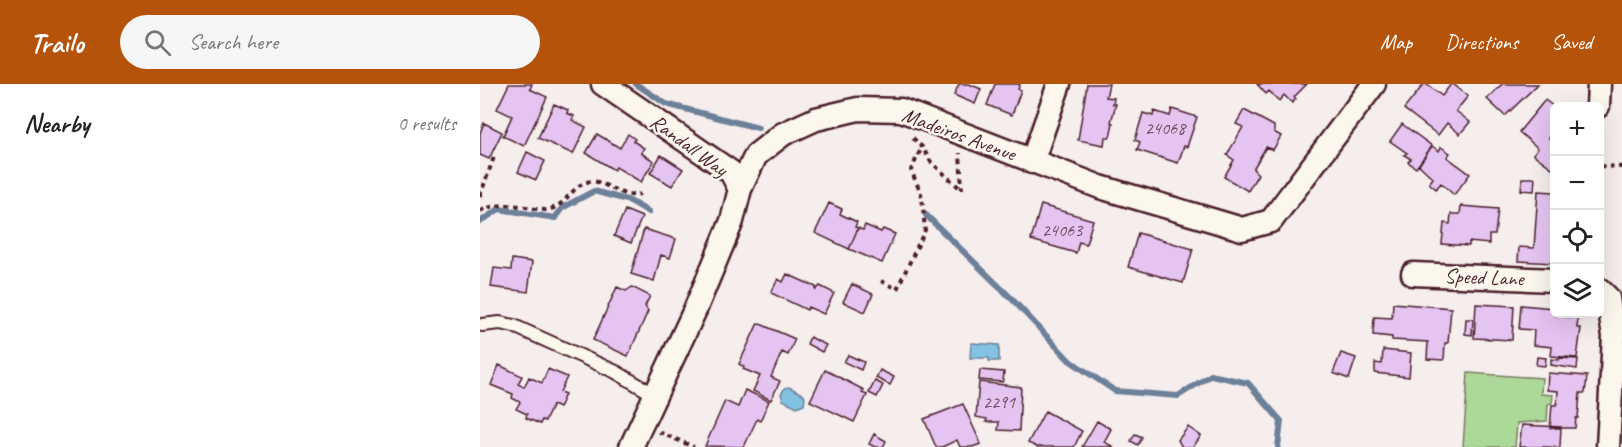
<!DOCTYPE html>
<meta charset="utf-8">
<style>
:root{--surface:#fff;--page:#f6f6f6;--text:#222;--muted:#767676;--line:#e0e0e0;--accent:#b45309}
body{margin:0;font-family:Caveat,sans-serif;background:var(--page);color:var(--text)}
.controls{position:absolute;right:18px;top:18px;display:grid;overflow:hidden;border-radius:9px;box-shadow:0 6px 24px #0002}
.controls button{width:54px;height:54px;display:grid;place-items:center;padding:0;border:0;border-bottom:2px solid var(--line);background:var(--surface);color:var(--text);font:30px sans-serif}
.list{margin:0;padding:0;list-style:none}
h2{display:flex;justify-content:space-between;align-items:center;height:78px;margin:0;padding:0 24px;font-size:26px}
h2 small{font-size:20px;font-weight:400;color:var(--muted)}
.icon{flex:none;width:33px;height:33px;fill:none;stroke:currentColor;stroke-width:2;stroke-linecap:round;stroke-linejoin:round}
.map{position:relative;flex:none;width:1142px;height:363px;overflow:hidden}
header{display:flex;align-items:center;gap:36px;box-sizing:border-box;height:84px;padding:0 30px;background:var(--accent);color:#fff}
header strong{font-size:28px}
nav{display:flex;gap:33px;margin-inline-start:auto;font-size:21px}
.search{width:420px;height:54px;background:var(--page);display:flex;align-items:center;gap:15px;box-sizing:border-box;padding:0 21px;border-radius:33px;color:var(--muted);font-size:22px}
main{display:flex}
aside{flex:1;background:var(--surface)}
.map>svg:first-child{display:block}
.green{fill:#acd997;stroke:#7b7c61;stroke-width:1.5}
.water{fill:#82c2e2;stroke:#6c8199;stroke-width:1.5}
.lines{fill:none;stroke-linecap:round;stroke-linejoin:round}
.stream{stroke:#6c8199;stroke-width:6}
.building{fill:#e4c4f1;stroke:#4a1f2b;stroke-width:1.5}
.service-casing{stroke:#4a1f2b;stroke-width:16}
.minor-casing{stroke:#4a1f2b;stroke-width:27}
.path{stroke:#4a1f2b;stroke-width:4;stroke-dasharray:4.5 4.5;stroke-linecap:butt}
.service{stroke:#fbf7ec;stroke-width:12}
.minor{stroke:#fbf7ec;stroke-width:22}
.labels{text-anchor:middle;stroke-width:5;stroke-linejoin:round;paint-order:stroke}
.number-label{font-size:18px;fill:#70485c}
.street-label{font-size:21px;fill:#4a1f2b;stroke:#fbf7ec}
</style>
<header>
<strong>Trailo</strong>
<div class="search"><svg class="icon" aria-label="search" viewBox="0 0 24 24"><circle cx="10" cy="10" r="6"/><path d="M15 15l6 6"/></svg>Search here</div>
<nav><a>Map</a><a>Directions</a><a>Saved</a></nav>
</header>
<main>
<aside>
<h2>Nearby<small>0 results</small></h2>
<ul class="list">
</ul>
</aside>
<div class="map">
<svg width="1142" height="363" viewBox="0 0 1142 363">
<rect width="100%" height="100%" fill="#f6eded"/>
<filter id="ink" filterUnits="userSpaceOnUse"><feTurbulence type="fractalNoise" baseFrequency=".0167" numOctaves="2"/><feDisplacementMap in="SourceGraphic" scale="12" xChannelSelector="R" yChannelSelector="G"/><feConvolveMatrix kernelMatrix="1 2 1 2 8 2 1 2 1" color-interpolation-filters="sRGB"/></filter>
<g filter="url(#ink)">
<!-- green -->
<path class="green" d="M988 289 1062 294 1061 310 1073 311 1072 319 1068 320 1067 337 1037 339 1035 363H983Z"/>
<!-- water -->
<path class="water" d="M491 259 519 261V277H509V274H490Z
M309 303 323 310 325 313 324 320 317 323 303 316 301 310 305 304Z"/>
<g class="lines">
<!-- stream -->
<path class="stream" d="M156 0 186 20 278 44
M446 131 532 215 589 276 635 307 698 312 731 291 768 299 801 337 798 363
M0 138 19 125 75 134 82 124 114 107 150 117 169 128"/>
</g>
<!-- building -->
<path class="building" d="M29 0H52L50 5 67 13 44 62 23 52 32 32 17 25Z
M479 0H489L501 5 495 20 474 11Z
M515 0H540L538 5 541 6 532 31 507 21Z
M607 0H629L626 13 634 14 633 20H636L631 38 633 39 630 53H625L624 61 598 56Z
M777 0H827L814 13 816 15 812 19 804 11 799 17 789 7 786 10Z
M944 0H946L962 12 971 0H973L988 12 976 27 990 38 980 50 967 39 958 51 924 25Z
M1022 0H1058L1025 32 1007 15Z
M1065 16 1074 23V46L1069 54 1074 58V80L1072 84 1053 70 1058 64 1039 48Z
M74 20 88 26 87 29 94 32 92 36 106 43 93 70 58 54Z
M692 25 717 33 707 63 704 62 698 79 657 66 660 58 655 56 663 29 673 32 674 27 690 32Z
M764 26 794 42V48L801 52 793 66 786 63 773 85 778 90 768 107 744 93 754 76 747 71 763 43 756 40Z
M4 39 22 48 9 75 0 71V49Z
M922 40 952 62 936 84 928 78 931 75 924 71 927 69 910 57Z
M117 50 140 64 148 50 155 55 153 57 164 64 161 69 174 77 161 98 136 83 134 86 106 69Z
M952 62 959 67 961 63 970 69 967 73 990 90 974 111 961 99 956 105 949 99 953 94 939 81Z
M47 68 65 77 56 96 38 88Z
M181 71 203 85 192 102 170 89Z
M1042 94H1055L1054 107 1041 106Z
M1058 107 1074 108V179L1038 177 1039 163 1054 164Z
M349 119 362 125 360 130 377 138 375 143 378 144 369 165 335 149Z
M561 121 613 136 606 160 599 158 596 169 551 156Z
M981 122 1018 125 1015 151H1009V160L989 158V162L962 160 964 139 970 140 971 130H980Z
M145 126 162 133 151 159 134 152Z
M385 141 401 148 403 145 415 150 402 179 369 165 378 144 383 146Z
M164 145 196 155 190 174 181 171 174 197 151 190Z
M658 149 713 165 703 199 648 183Z
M32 175 52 178 48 208 11 203 14 184 31 186Z
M307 190 336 203V206L340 202 354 209 344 230 328 223 327 226 291 209 298 195 303 198Z
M372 200 393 210 385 228 363 218Z
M137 203 146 207 152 203 170 212 165 222 168 227 148 272 113 256Z
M913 219 971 224 968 259H965L964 276 947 275 948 258 912 256V253L893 251 894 233 912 234Z
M996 220 1034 222 1032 256 994 254Z
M1041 221 1074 224 1076 232 1098 234 1097 244H1101L1097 274 1071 272 1072 263 1053 261 1054 246 1039 245Z
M986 235H993L992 251 985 250Z
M278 239 315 255 308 271 302 268 291 293 300 297 291 316 273 307 280 292 263 285 264 283 259 280Z
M330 253 346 261 342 268 327 260Z
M903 266 931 269 929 293 895 289V279L902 280Z
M861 269 876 274 869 295 853 289Z
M368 271 384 278 381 286 364 278Z
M1057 273 1066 274 1065 282 1056 281Z
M1079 274 1098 275 1097 285 1071 281V275L1079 276Z
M19 281 42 292 38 300 44 303 49 293 62 299 68 285 87 293 80 308 85 310 79 324 73 321 65 337 62 336 60 340 46 334 47 330 36 325 40 318 32 314 33 310 11 301Z
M345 286 384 306 382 309 387 311 374 338 330 317Z
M400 286 414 293 410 301 396 294Z
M500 286 524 288 523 298 499 296Z
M1068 289 1107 292 1105 309H1100L1098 334H1096L1095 344H1070L1072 321H1077L1078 307 1067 306Z
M395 297 403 301 397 313 389 309Z
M499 298 541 303 539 347 518 346 519 338H506L507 335 496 333Z
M265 306 289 317 280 337 277 335 264 363 225 362 245 317 258 323Z
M483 320 501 360 492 363H480L477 356 462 363H456L444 335Z
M565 327 602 347 594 363H557L548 359Z
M617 337 631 345 624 358 634 363H602Z
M1042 341 1081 343 1080 363H1039Z
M708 343 721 352 713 363H702L698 356Z
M394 350 406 357 403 363H395L389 360Z
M655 350 662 353 658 361 651 357Z"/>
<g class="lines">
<defs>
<path id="service" d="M2 241 20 239 34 242 136 288 175 311"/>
<path id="minor" d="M123 0 251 88 260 105
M1118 22 1119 0
M552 78 579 0
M933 190 1074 196
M1120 206 1128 214 1134 252 1128 363
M151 363 215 226 252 137 260 105 276 71 303 50 336 35 378 25 421 26 620 103 762 145 791 137 894 0"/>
</defs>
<!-- service casing -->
<use href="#service" class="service-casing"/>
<!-- minor casing -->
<use href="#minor" class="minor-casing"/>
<!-- path -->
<path class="path" d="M433 54 442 63 451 78 482 106 480 69
M1120 82 1142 83
M0 112 14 73
M0 127C15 120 30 120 46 123 52 124 59 126 65 126 85 125 91 102 107 98 123 93 139 116 160 110
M401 197 417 205 445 146 442 112 431 86 442 63
M179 348 214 363"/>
<!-- service -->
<use href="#service" class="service"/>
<!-- minor -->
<use href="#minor" class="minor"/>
</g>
</g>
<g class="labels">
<!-- number labels -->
<g class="number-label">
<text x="685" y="50">24068</text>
<text x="582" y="152">24063</text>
<text x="519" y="324">2291</text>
</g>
<!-- street labels -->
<g class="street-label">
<text transform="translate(479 50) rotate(20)" y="7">Madeiros Avenue</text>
<text transform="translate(209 61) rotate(36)" y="7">Randall Way</text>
<text transform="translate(1004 193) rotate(2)" y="7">Speed Lane</text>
</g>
</g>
</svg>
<div class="controls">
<button>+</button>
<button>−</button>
<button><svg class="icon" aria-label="locate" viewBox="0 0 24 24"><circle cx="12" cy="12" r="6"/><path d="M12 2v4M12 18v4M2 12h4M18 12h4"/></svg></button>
<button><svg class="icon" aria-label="layers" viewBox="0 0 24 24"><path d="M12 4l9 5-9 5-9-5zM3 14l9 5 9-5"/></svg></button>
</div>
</div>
</main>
